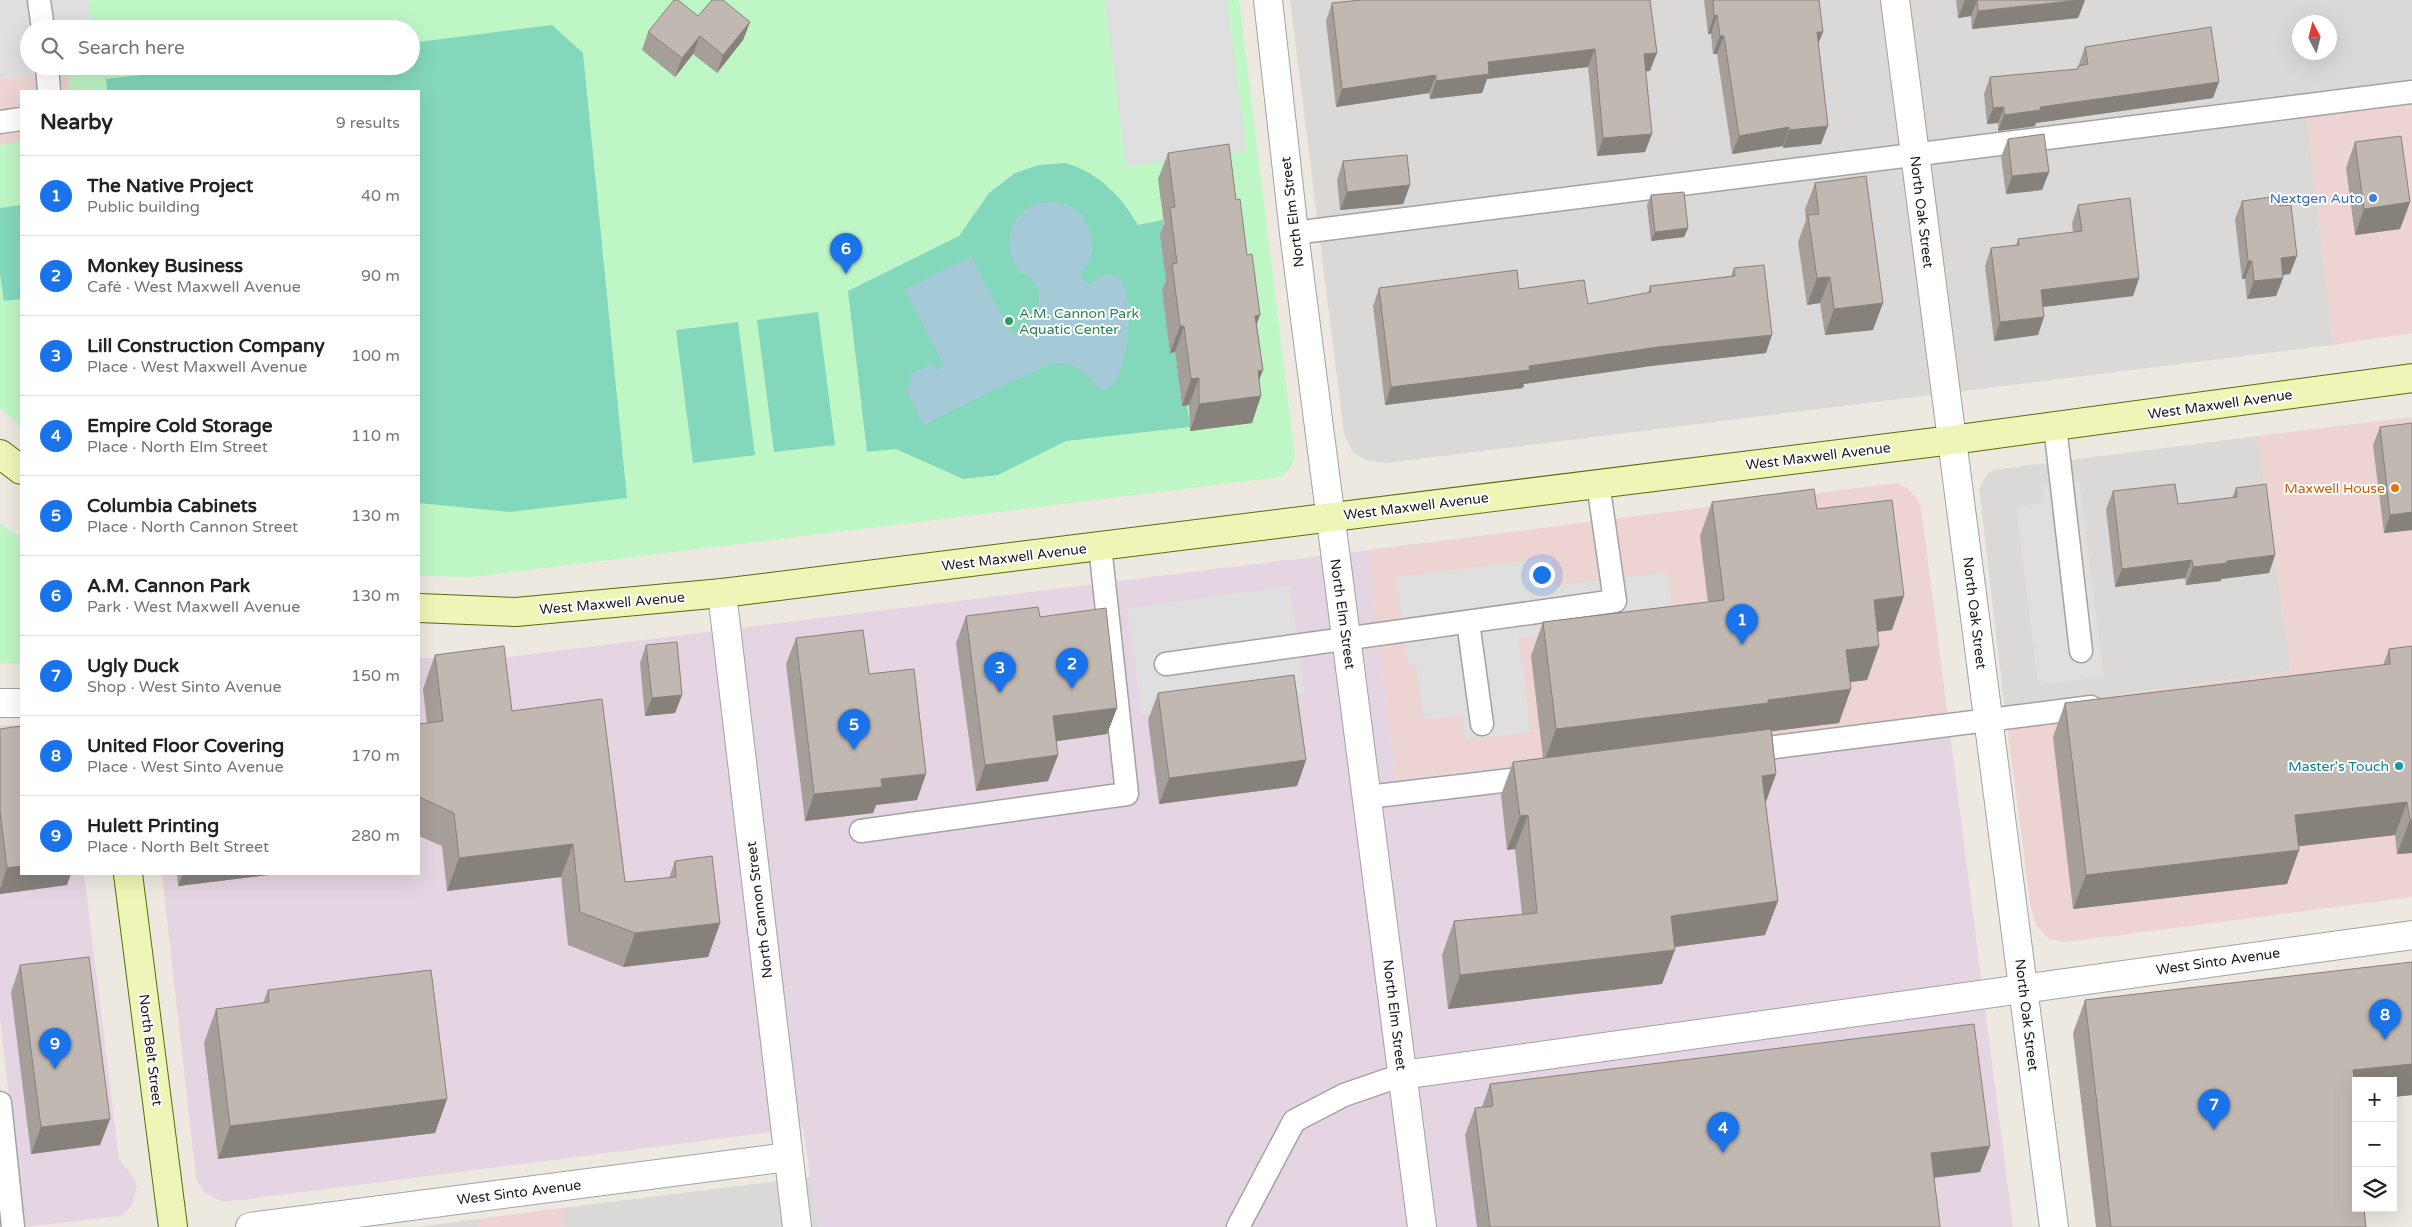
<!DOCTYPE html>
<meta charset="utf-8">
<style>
:root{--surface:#fff;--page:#f2f2f2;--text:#222;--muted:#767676;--line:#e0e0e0;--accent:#1a73e8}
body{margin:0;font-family:"Varela Round",sans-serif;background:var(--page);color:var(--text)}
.controls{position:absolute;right:15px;bottom:15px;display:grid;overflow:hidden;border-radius:0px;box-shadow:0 5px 20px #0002}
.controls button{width:45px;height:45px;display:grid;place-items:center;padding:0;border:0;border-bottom:1px solid var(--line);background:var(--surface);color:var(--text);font:25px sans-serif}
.compass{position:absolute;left:2292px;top:15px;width:45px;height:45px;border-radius:50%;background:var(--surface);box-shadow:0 5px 20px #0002;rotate:353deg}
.you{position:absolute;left:1541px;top:574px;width:18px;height:18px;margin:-12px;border:4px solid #fff;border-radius:50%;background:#1a73e8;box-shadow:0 0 0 8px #1a73e833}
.badge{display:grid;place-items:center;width:32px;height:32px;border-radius:50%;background:var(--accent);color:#fff;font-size:16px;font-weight:700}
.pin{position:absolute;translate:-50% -41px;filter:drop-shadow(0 1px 2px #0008)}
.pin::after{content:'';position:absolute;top:26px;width:18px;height:15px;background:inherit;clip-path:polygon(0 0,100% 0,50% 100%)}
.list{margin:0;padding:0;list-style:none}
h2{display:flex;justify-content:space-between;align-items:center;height:65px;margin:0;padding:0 20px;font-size:21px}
h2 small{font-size:16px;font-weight:400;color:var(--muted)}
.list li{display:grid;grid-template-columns:32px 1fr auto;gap:15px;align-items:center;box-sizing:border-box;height:80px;padding:0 20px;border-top:1px solid var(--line)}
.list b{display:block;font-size:19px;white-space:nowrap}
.list p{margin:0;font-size:16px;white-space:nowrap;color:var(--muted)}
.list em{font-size:16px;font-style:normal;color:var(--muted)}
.icon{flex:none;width:28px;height:28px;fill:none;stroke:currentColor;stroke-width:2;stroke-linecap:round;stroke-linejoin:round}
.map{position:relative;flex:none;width:2412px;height:1227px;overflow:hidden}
.search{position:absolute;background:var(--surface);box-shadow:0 5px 20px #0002;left:20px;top:20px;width:400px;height:55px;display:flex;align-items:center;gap:12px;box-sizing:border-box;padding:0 18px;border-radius:28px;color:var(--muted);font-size:19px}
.panel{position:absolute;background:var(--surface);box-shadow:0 5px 20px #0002;left:20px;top:90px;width:400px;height:785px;border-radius:0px}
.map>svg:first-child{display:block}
.residential{fill:#dad9d8;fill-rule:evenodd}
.commercial{fill:#edd3d1}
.industrial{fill:#e5d4e1}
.park{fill:#bff6c6}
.pitch{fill:#83d8bc}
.parking{fill:#dfdfdf}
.water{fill:#a4cad8}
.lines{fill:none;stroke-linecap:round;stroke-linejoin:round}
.lane-casing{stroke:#a2a2a2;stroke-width:25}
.street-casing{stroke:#a2a2a2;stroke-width:30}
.secondary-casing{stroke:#5b6b0a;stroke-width:30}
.lane{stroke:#fff;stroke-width:22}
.street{stroke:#fff;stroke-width:28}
.secondary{stroke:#eff5b6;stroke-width:28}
.wall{fill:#a69e98}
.shaded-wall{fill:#87817c}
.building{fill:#c1b8b1;stroke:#87817c}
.shop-dot{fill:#3f7fe0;stroke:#fff;stroke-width:2}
.leisure-dot{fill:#2e9e5b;stroke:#fff;stroke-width:2}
.food-dot{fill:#e8710a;stroke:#fff;stroke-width:2}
.culture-dot{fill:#0f9aa8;stroke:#fff;stroke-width:2}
.labels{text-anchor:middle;stroke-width:4;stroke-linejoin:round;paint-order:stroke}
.shop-label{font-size:14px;fill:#366cbe;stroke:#fff;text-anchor:end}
.street-label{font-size:14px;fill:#1b1b1b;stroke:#fff}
.leisure-label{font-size:14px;fill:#27864d;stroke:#fff;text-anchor:start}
.food-label{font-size:14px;fill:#c56008;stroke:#fff;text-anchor:end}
.culture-label{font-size:14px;fill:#0d838f;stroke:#fff;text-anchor:end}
</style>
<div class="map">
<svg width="2412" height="1227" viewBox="0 0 2412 1227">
<rect width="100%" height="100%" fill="#ede9e1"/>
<!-- residential -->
<path class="residential" d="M1290 0H2412V101L2307 115 2333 345 1385 463 1365 460 1353 452 1344 434ZM2300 22H2330V52H2300Z
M2258 436 2291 671 2005 711 1979 489 1987 474 1993 470Z
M811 1177 818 1227H565L562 1208Z
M478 1219 479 1227H416Z"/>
<!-- commercial -->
<path class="commercial" d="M0 0H88L92 29H29V66L96 67 68 70 70 91H21V142L0 145Z
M2412 101V333L2333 345 2307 115Z
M2412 417V897L2066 942 2049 939 2036 926 2031 908 2005 711 2291 671 2258 436Z
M1897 483 1907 488 1915 496 1921 507 1948 718 1395 779 1368 550Z
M562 1208 565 1227H479L478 1219Z"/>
<!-- industrial -->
<path class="industrial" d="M1368 550 1395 779 1948 718 2013 1227H818L803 1128 224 1202 206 1194 196 1179 162 874H419V658L491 659Z
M0 725H21V874H84L119 1159 134 1178 137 1187 131 1207 121 1216 23 1227 0 1016Z"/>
<!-- park -->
<path class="park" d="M88 0H1239L1295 456 1290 468 1281 477 472 577 419 576V91H70L68 70 96 66H411V29H92Z
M21 142V428L0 408V145Z
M0 523 21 538V664L0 663Z"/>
<!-- pitch -->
<path class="pitch" d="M552 25 583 53 627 498 510 512 419 503V91H107L106 79 215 66H411V43Z
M1066 163C1100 174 1120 195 1138 225L1163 220 1167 290 1163 291 1170 352H1175L1182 405H1187L1190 427 1066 441 998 475 963 479 896 449 867 452 848 291 959 236 989 193 1015 173 1039 165Z
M21 205V299L4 301 0 274V208Z
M818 312 835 445 774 452 757 320Z
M738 322 755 455 693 463 676 330Z"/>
<!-- parking -->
<path class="parking" d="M0 0H88L92 29H29V66L96 67 0 80Z
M1105 0H1227L1246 151 1126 166Z
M2079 480 2104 677 2038 685 2016 506 2040 503 2044 497 2042 485Z
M1549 558 1554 586 1668 572 1673 619 1519 638 1531 732 1465 740 1462 715 1423 720 1416 664 1407 665 1396 577Z
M1290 586 1305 692 1142 715 1127 608Z"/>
<!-- water -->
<path class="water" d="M1053 202C1059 203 1067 204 1072 207 1088 217 1096 238 1091 256 1089 264 1082 268 1081 277L1084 281 1091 284C1146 236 1131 385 1107 389 1096 392 1088 375 1081 370 1072 363 1061 363 1051 363L923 425 905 387 912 384 908 375 933 364 937 371 944 367 905 290 971 256 1011 334C1032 325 1047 307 1035 284 1031 277 1022 274 1018 269 1002 248 1009 213 1034 205 1040 203 1047 203 1053 202Z"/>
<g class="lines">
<defs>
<path id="lane" d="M39 0 43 29
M47 66 49 91
M0 122 21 119
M1294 233 2412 92
M2055 426 2081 651
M1468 622 1482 724
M1166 664 1615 601 1598 483
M1744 751 2091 707
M1368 797 1536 777
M861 831 1127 794 1100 546
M0 1103 13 1227
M1238 1227 1294 1121 1344 1095 1402 1075"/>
<path id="street" d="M1268 0 1294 233 1422 1227
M1895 0 2054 1227
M722 593 797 1227
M0 703H21
M1402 1075 2412 935
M250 1227 788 1157"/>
<path id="secondary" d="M0 454 21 470
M419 608 516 612 722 593 1952 440 2412 378
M128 874 173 1227"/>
</defs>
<!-- lane casing -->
<use href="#lane" class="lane-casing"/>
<!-- street casing -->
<use href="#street" class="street-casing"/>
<!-- secondary casing -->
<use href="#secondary" class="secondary-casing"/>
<!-- lane -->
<use href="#lane" class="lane"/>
<!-- street -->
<use href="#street" class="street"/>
<!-- secondary -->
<use href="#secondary" class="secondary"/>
</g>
<!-- wall -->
<path class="wall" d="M1650 0V71H1646L1645 152 1597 156 1588 67 1487 79 1482 93 1430 99 1429 93 1336 107 1326 21 1332 3Z
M1704 0H1819L1818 43 1821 144 1783 148V146L1732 154 1717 54H1713L1711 34H1708Z
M1956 0H2085L2078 18 1972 29 1971 16 1958 18Z
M698 16 750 22 743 40 717 73 693 54 675 77 642 50 648 32Z
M2085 47 2213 98 2036 123 2035 126 1998 131V123L1987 124 1984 94 1990 77 2077 70 2078 66H2079V64Z
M2008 139 2049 172 2042 190 2006 194 2001 157Z
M2355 142 2410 202 2400 229 2355 235 2346 168Z
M1168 153 1236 200 1257 325 1263 370 1259 380 1252 423 1190 431 1189 405 1182 406 1175 352 1170 353 1162 290 1166 281 1160 234 1164 224 1158 179Z
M1343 161 1410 185 1403 204 1340 210 1337 180Z
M1815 183 1873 330 1825 335 1820 303 1807 305 1798 242 1806 220 1805 209Z
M1651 195 1688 228 1684 237 1651 241 1647 205Z
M2242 201 2290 274 2282 275 2283 278 2276 296 2247 299 2245 279H2242L2235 219Z
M2078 205 2139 278 2133 296 2043 307 2038 335 1994 341 1985 266 1991 248 2016 245 2018 239 2073 233 2072 223Z
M1734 268 1766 353 1651 366 1524 384 1523 388 1385 405 1373 306 1379 288 1519 289 1588 304 1648 293 1650 286 1731 276Z
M2380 427 2412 530 2384 533 2373 445Z
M2236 488 2275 555 2269 573 2221 579V581L2186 585 2185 578 2115 587 2106 509 2113 491 2178 504 2232 498Z
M1712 502 1817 509 1892 630 1877 632 1879 646 1867 680 1850 682 1839 723 1772 731 1776 774 1765 804 1778 901 1765 935 1674 947 1662 984 1448 1009 1442 955 1454 921 1522 914 1515 849 1507 850 1501 795 1513 762 1543 758 1531 656 1543 622 1708 602 1700 536Z
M966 616 1040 617 1117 708 1107 734 1056 741 1058 755 1048 781 976 791 956 643Z
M796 638 869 674 917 800 876 805 873 813 805 821 786 664Z
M646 645 682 695 675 713 645 716 640 663Z
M2412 646V853L2397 854 2395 835 2299 846V850L2287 884 2073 909 2053 737 2065 703 2383 665 2389 649Z
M435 655 512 711 625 882 669 878 675 861 720 923 708 957 623 967 568 945 561 877 447 891 442 846 419 836V724L427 723 423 689Z
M1158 693 1306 760 1297 786 1159 804 1148 720Z
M0 729 67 885 0 894Z
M177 874H269L268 875 178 886Z
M2412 962V1095L2393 1097 2356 1081V1208L2366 1227H2096L2073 1033 2085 1000Z
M20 965 110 1119 100 1145 31 1154 11 992Z
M268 990 447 1099 435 1133 218 1159 204 1043 216 1009 263 1003Z
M1490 1084 1980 1172 1934 1178 1940 1227H1477L1465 1135 1475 1108 1482 1107Z"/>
<!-- shaded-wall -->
<path class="shaded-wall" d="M1965 0H1977L1971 16 1958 18Z
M2080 0H2085L2078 18 1972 29 1978 11Z
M1717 15 1711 34H1708L1714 16Z
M750 22 743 40 717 73 723 55Z
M1817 32H1823L1816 50Z
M700 36 693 54 675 77 682 58Z
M1720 36H1724L1717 54H1713Z
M1595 49 1588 67 1487 79 1482 93 1430 99 1436 81 1488 62Z
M1657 53 1650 71 1638 72 1644 54Z
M1436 75 1429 93 1336 107 1342 89Z
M2219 82 2213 98 2036 123 2035 126 1998 131 2004 115 2040 107Z
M2004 107 1998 123 1987 124 1993 108Z
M1828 126 1821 144 1783 148 1789 130Z
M1789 127 1783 146 1732 154 1739 136Z
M1652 134 1645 152 1597 156 1603 138Z
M2049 172 2042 190 2006 194 2012 176Z
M1410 185 1403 204 1340 210 1347 192Z
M2410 202 2400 229 2355 235 2364 209Z
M1688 228 1684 237 1651 241 1655 232Z
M2297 256 2290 274 2274 276 2281 258Z
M2248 261H2252L2245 279H2242Z
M1830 277 1820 303 1807 305 1817 278Z
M2139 278 2133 296 2034 308 2041 290Z
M2283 278 2276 296 2247 299 2254 281Z
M1883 303 1873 330 1825 335 1834 309Z
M1260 315 1251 341 1255 316Z
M2044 317 2038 335 1994 341 2000 322Z
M1180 326H1184L1175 352 1170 353Z
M1772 335 1766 353 1651 366 1524 384 1523 388 1385 405 1391 387 1658 347Z
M1263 370 1253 396 1258 371Z
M1199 378 1189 405 1182 406 1191 379Z
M1261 396 1252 423 1190 431 1199 404Z
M2412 512V530L2384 533 2390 515Z
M2275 555 2269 573 2221 579V581L2186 585 2193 567 2227 561Z
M2192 560 2185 578 2115 587 2122 569Z
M1904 596 1892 630 1861 633 1874 600Z
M1879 646 1867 680 1834 684 1846 650Z
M1851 689 1839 723 1757 733 1544 762 1556 729 1768 700Z
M682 695 675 713 645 716 652 698Z
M1117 708 1107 734 1044 743 1053 716Z
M1058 755 1048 781 976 791 985 765Z
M1306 760 1297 786 1159 804 1169 778Z
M926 774 917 800 876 805 873 813 805 821 814 794 881 779Z
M1776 774 1764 807 1762 776Z
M2407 802 2395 835 2283 848 2295 815Z
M1528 815 1515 849 1507 850 1520 816Z
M2410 820H2412V853L2397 854Z
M573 844 561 877 447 891 459 858Z
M2299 850 2287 884 2073 909 2086 875Z
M21 866V874H71L67 885 0 894V889L7 868Z
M183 874H269L268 875 178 886Z
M1778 901 1765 935 1659 949 1671 916Z
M720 923 708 957 623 967 635 933Z
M1675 950 1662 984 1448 1009 1460 975Z
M2412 1064V1095L2393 1097V1081H2356V1101L2353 1070Z
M447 1099 435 1133 218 1159 230 1126Z
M110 1119 100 1145 31 1154 41 1127Z
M1990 1146 1980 1172 1921 1179 1931 1153Z"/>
<!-- building -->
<path class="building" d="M674 0H678L698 16 712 0H723L750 22 723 55 700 36 682 58 648 32Z
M1361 0H1650L1657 53 1644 54 1652 134 1603 138 1595 49 1488 62 1489 74 1436 81V75L1342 89 1332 3Z
M1713 0H1819L1823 32H1817L1828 126 1789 130V127L1739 136 1724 36H1720L1717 15 1714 16Z
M1977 0H2080L1978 11Z
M2211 27 2219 82 2040 107 2041 110 2004 115V107L1993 108 1990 77 2078 69V66L2088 64 2085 47Z
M2044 134 2049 172 2012 176 2008 139Z
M2401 136 2410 202 2364 209 2355 142Z
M1229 144 1236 200 1240 199 1247 255 1252 254 1260 315 1255 316 1263 370 1258 371 1261 396 1199 404V378L1191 379 1184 326H1180L1172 264 1177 263 1170 208 1175 207 1168 153Z
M1407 155 1410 185 1347 192 1343 161Z
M1866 176 1883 303 1834 309 1830 277 1817 278 1808 215 1819 214 1815 183Z
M1684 192 1688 228 1655 232 1651 195Z
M2279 196 2280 206 2291 205 2297 256 2281 258 2283 278 2254 281 2252 261H2248L2242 201Z
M2130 198 2139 278 2041 290 2044 317 2000 322 1991 248 2019 245 2018 239 2082 231 2078 205Z
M1764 265 1772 335 1658 347 1529 366 1530 370 1391 387 1379 288 1517 270 1519 289 1584 280 1588 304 1651 292 1650 286 1735 276 1734 268Z
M2412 423V512L2390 515 2380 427Z
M2175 484 2178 504 2237 497 2236 488 2266 484 2275 555 2227 561V563L2193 567 2192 560 2122 569 2113 491Z
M1814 489 1817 509 1892 500 1904 596 1874 600 1879 646 1846 650 1851 689 1768 700V703L1556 729 1543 622 1724 600 1712 502Z
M1038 607 1040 617 1106 608 1117 708 1053 716 1058 755 985 765 966 616Z
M863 630 869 674 914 669 926 774 881 779 882 787 814 794 796 638Z
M677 642 682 695 652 698 646 645Z
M504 646 512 711 602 699 625 882 676 877 675 861 712 856 720 923 635 933 580 912 573 844 459 858 454 813 419 797V724L443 721 435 655Z
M2412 646V820H2410L2407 802 2295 815 2299 850 2086 875 2065 703 2390 664 2389 649Z
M1294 675 1306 760 1169 778 1158 693Z
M21 726V866L7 868 0 811V729Z
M1771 729 1776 774 1762 776 1778 901 1671 916 1675 950 1460 975 1454 921 1537 913 1528 815 1520 816 1513 762Z
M89 957 110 1119 41 1127 20 965Z
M2412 962V1064L2353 1070 2356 1092V1208H2364L2366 1227H2111L2085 1000Z
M431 970 447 1099 230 1126 216 1009 269 1002 268 990Z
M1974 1024 1990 1146 1931 1153 1940 1227H1490L1475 1108 1493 1106 1490 1084Z"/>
<!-- markers -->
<circle class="shop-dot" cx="2373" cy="198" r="5"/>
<circle class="leisure-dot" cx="1009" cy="321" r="5"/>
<circle class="food-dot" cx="2395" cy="488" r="5"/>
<circle class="culture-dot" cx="2399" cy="766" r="5"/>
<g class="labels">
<!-- shop labels -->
<g class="shop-label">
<text x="2363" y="203">Nextgen Auto</text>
</g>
<!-- street labels -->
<g class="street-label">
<text transform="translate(1292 212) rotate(-97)" y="5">North Elm Street</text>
<text transform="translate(1922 212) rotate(83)" y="5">North Oak Street</text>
<text transform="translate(2220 404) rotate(-8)" y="5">West Maxwell Avenue</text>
<text transform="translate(1818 456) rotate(-7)" y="5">West Maxwell Avenue</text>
<text transform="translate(1416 506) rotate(-7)" y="5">West Maxwell Avenue</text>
<text transform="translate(1014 557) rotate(-7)" y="5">West Maxwell Avenue</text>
<text transform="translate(612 603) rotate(-5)" y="5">West Maxwell Avenue</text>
<text transform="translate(1975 613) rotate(83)" y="5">North Oak Street</text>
<text transform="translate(1343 614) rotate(82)" y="5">North Elm Street</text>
<text transform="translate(759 910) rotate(-97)" y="5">North Cannon Street</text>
<text transform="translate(2218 961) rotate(-8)" y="5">West Sinto Avenue</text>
<text transform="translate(1395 1015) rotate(83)" y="5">North Elm Street</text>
<text transform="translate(2027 1015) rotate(83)" y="5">North Oak Street</text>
<text transform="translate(151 1050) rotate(83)" y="5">North Belt Street</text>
<text transform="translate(519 1192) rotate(-7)" y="5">West Sinto Avenue</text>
</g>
<!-- leisure labels -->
<g class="leisure-label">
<text x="1019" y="318">A.M. Cannon Park<tspan x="1019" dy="16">Aquatic Center</tspan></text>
</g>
<!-- food labels -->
<g class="food-label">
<text x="2385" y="493">Maxwell House</text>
</g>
<!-- culture labels -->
<g class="culture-label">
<text x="2389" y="771">Master's Touch</text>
</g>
</g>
</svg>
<div class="controls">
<button>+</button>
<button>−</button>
<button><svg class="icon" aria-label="layers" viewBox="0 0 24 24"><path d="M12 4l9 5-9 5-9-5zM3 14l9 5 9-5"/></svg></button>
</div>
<svg class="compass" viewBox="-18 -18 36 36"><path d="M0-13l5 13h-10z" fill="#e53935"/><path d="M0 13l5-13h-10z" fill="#767676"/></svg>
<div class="you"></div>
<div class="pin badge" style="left:1742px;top:645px">1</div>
<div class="pin badge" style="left:1072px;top:689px">2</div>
<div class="pin badge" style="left:1000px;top:693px">3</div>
<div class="pin badge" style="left:1723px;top:1153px">4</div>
<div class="pin badge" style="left:854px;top:750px">5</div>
<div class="pin badge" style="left:846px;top:274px">6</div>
<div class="pin badge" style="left:2214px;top:1130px">7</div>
<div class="pin badge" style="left:2385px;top:1040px">8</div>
<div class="pin badge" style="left:55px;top:1069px">9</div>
<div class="search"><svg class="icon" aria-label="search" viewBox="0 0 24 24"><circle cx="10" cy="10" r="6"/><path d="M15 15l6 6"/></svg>Search here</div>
<section class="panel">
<h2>Nearby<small>9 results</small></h2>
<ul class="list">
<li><span class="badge">1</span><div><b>The Native Project</b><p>Public building</p></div><em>40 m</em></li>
<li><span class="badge">2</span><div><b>Monkey Business</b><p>Café · West Maxwell Avenue</p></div><em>90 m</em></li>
<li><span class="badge">3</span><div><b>Lill Construction Company</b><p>Place · West Maxwell Avenue</p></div><em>100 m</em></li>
<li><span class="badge">4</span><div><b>Empire Cold Storage</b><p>Place · North Elm Street</p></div><em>110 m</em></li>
<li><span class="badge">5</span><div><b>Columbia Cabinets</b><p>Place · North Cannon Street</p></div><em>130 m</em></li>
<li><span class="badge">6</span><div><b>A.M. Cannon Park</b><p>Park · West Maxwell Avenue</p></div><em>130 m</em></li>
<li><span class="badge">7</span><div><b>Ugly Duck</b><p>Shop · West Sinto Avenue</p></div><em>150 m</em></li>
<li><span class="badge">8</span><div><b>United Floor Covering</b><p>Place · West Sinto Avenue</p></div><em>170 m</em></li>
<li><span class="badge">9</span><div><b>Hulett Printing</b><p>Place · North Belt Street</p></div><em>280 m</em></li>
</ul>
</section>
</div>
